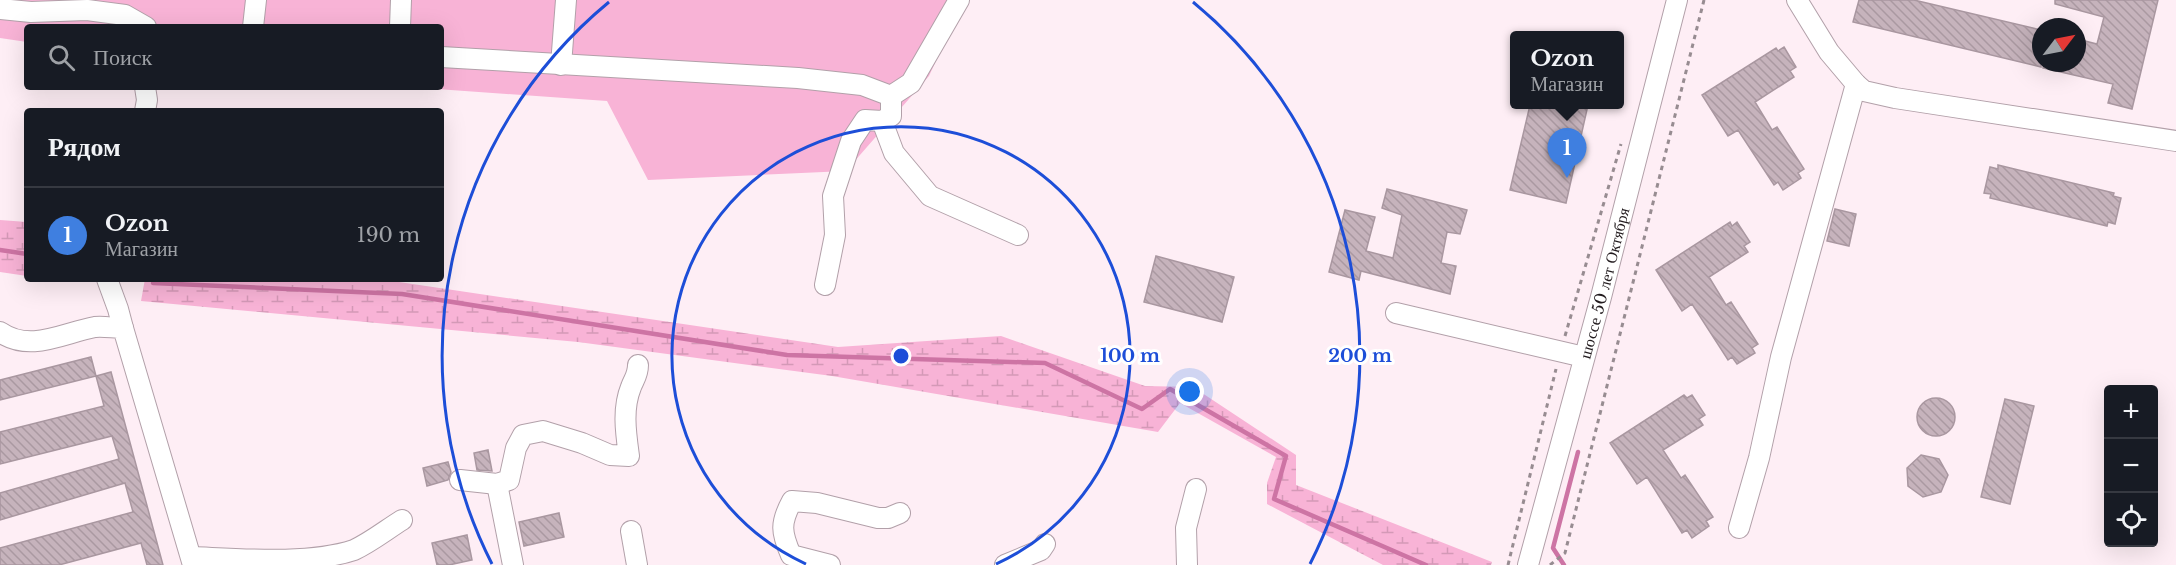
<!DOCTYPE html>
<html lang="ru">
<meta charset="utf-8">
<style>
:root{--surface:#171b24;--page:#20242c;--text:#f1f3f6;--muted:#9ea1a6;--line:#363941;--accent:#b45309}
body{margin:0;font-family:"Libre Baskerville",serif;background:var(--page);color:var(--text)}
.controls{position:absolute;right:18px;bottom:18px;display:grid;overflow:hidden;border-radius:6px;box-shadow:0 6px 24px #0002}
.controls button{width:54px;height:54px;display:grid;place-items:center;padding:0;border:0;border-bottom:2px solid var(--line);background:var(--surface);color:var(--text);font:30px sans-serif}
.compass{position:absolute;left:2032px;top:18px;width:54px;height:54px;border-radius:50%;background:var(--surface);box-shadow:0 6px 24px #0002;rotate:58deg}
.you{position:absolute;left:1190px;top:392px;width:21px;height:21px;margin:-15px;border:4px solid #fff;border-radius:50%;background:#1a73e8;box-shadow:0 0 0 9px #1a73e833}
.badge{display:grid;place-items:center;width:39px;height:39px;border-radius:50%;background:var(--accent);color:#fff;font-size:20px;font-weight:700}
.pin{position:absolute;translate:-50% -50px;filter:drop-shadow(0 2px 3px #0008)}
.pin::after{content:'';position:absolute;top:32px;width:21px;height:18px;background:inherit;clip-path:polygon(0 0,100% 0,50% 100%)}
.popup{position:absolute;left:1510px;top:31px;width:114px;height:78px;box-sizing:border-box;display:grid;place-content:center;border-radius:6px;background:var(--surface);filter:drop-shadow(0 2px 4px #0005);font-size:20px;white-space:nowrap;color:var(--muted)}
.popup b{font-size:22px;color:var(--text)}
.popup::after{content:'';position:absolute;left:50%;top:100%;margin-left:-12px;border:12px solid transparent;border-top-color:var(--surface)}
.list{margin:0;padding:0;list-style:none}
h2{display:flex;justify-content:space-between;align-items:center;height:78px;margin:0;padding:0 24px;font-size:26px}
h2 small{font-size:20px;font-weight:400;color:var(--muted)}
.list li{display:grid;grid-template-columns:39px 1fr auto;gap:18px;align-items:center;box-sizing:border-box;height:96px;padding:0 24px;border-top:2px solid var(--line)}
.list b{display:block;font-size:22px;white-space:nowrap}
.list p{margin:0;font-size:20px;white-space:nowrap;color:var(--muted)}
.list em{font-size:20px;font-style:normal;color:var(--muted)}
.icon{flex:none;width:33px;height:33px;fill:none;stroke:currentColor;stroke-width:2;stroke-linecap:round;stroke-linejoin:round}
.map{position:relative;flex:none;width:2176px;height:565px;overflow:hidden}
.search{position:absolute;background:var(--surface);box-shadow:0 6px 24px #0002;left:24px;top:24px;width:420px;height:66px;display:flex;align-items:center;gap:15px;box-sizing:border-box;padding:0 21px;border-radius:6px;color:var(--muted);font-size:22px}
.panel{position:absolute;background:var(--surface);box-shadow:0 6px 24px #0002;left:24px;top:108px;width:420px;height:174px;border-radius:6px}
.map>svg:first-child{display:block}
.wetland{fill:url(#wetland-marsh)}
.garden{fill:#f8b3d6}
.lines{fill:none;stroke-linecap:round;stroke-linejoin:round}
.stream{stroke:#cd74a4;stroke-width:4.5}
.building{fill:url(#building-back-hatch);stroke:#a997a0;stroke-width:1.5}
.minor-casing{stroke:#b2a0a9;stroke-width:22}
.path{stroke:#978c91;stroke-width:3;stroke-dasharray:4.5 4.5;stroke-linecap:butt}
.minor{stroke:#fff;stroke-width:20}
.ring{fill:none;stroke:#1d4ed8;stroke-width:3}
.labels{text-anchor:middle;stroke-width:6;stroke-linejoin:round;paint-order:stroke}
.street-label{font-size:16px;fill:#221b1e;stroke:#fff}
.centre{fill:#1d4ed8;stroke:#fff;stroke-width:3}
.ring-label{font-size:18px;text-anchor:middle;font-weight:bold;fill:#1d4ed8;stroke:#fff;stroke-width:6;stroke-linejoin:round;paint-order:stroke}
</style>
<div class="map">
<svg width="2176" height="565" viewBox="0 0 2176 565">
<defs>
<pattern id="wetland-marsh" width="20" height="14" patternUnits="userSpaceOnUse" patternTransform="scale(1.5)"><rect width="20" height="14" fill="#f8b3d6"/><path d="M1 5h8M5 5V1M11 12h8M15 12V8" fill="none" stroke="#d499b7"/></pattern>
<pattern id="building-back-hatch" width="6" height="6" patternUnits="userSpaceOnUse" patternTransform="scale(1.5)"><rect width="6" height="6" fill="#c6b3bc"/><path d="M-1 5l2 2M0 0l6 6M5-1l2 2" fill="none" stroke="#aa99a1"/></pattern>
</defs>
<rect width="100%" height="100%" fill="#feeef5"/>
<!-- wetland -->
<path class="wetland" d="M0 220 27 222V276L0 272Z
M145 279H379L838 347 1001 336 1145 386 1193 387 1296 455V485L1492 562 1491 565H1383L1267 504V483L1276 457 1180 403 1158 432 832 376 578 342 141 301Z"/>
<!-- garden -->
<path class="garden" d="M0 0H964L929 76 846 171 648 180 607 101 409 87H441V27H27V42L0 38Z"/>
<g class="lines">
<!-- stream -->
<path class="stream" d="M0 250 27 254
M153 283 402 294 787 355 1045 363 1142 409 1170 389 1286 456 1274 499 1426 565
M1564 565 1553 548 1578 452"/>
</g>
<!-- building -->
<path class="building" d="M1859 0H1914L2041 30V67L1853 22Z
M2055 0H2158L2132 109 2108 103 2113 84 2043 68 2044 63H2077V39L2097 44 2104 17 2055 4Z
M1784 47 1796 67 1790 71 1794 77 1755 102 1772 130 1777 127 1804 169 1798 173 1801 178 1783 190 1778 182 1774 185 1738 130 1728 136 1702 95 1776 48 1778 51Z
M1530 105H1588L1566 203 1510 190Z
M1998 165 2114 193 2113 196 2121 198 2115 224 2108 222 2107 226 1990 198 1991 194 1984 193 1990 167 1998 169Z
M1387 189 1467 210 1460 234 1447 232 1441 263 1456 266 1450 294 1361 271 1359 280 1329 272 1345 210 1375 217 1366 251 1393 258 1402 215 1382 208Z
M1835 209 1856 214 1849 246 1827 241Z
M1730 222 1732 226 1737 222 1750 242 1744 246 1748 252 1709 277 1726 305 1731 302 1758 344 1752 348 1755 353 1737 364 1732 357 1728 360 1692 304 1682 311 1656 270Z
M1156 256 1234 277 1222 322 1144 302Z
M91 357 96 376 0 400V380Z
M111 372 163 565H147L141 543 59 565H0V548L133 512 125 483 0 520V493L119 459 112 436 0 464V432L104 406 96 376Z
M1684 395 1687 398 1692 395 1705 415 1699 419 1703 425 1663 450 1681 478 1685 475 1713 517 1706 521 1709 526 1692 538 1687 530 1682 533 1647 477 1637 484 1610 443Z
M1917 417a19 19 0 1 1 38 0a19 19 0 1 1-38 0Z
M2005 399 2034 406 2010 504 1981 497Z
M488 450 492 471 477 470 474 453Z
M1921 455 1939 459 1948 475 1941 492 1923 497 1908 486 1907 468Z
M448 462 451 472 448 480 427 486 423 468Z
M559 513 564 537 524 546 519 522Z
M467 535 472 560 449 565H437L432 543Z"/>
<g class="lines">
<defs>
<g id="minor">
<path d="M959 0 911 83 891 96V116L882 121 894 153 930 196 1018 235"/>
<path d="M1797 0 1829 52 1856 84 1864 91 1895 98 2176 141"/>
<path d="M0 9 31 12 87 10 125 15 146 27"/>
<path d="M253 27 256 0"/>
<path d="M400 27 401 0"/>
<path d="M441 57 798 78 862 85 891 96"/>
<path d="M561 65 566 0"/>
<path d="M145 87 147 100 145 111"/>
<path d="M107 279 118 309 123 328"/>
<path d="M825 285 835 235 833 196 851 141 865 120 882 121"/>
<path d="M1396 313 1584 357"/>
<path d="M0 332C30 353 63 333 95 327 103 326 114 328 123 328L193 565"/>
<path d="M460 480 497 484 509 480 516 448 523 435 543 431 582 443 610 455 629 456C626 434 622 409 631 387 634 379 638 375 638 365"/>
<path d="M497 484 513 565"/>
<path d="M1739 528 1759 458 1781 357 1856 84"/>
<path d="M631 531 637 565"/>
<path d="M192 557C240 559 309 565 354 550 371 542 386 530 402 520"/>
<path d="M830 565 791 555C781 532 780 523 792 501L817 503 878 518H888L900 513"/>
<path d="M1005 565 1041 550 1045 544"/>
<path d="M1187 565 1186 528 1196 489"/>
<path id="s1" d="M1528 565 1601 297 1677 0"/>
</g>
</defs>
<!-- minor casing -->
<use href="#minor" class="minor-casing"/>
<!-- path -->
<path class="path" d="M1565 336 1621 144
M1508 565 1556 369
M1550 565 1565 553 1704 0"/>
<!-- minor -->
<use href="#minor" class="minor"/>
</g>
<!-- distance rings -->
<g class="ring">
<path d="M806 564A229 229 0 1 1 996 564"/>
<path d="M492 564A459 459 0 0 1 609 2M1193 2A459 459 0 0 1 1310 564"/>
</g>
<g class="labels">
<!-- street labels -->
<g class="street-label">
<text dy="6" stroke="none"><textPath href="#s1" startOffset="292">шоссе 50 лет Октября</textPath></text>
</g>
</g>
<circle cx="901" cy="356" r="9" class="centre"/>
<g class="ring-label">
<text x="1130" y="362">100 m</text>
<text x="1360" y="362">200 m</text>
</g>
</svg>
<div class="controls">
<button>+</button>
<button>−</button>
<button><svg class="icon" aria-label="locate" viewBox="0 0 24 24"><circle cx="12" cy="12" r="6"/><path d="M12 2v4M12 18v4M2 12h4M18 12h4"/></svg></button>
</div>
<svg class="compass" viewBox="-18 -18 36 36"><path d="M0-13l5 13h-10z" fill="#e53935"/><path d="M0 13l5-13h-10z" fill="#9ea1a6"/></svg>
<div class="you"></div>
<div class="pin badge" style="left:1567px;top:178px;background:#3f7fe0">1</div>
<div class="popup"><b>Ozon</b>Магазин</div>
<div class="search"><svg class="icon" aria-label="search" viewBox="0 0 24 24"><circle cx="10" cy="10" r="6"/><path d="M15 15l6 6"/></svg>Поиск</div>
<section class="panel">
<h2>Рядом<small></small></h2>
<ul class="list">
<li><span class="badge" style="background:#3f7fe0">1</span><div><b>Ozon</b><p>Магазин</p></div><em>190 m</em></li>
</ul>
</section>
</div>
